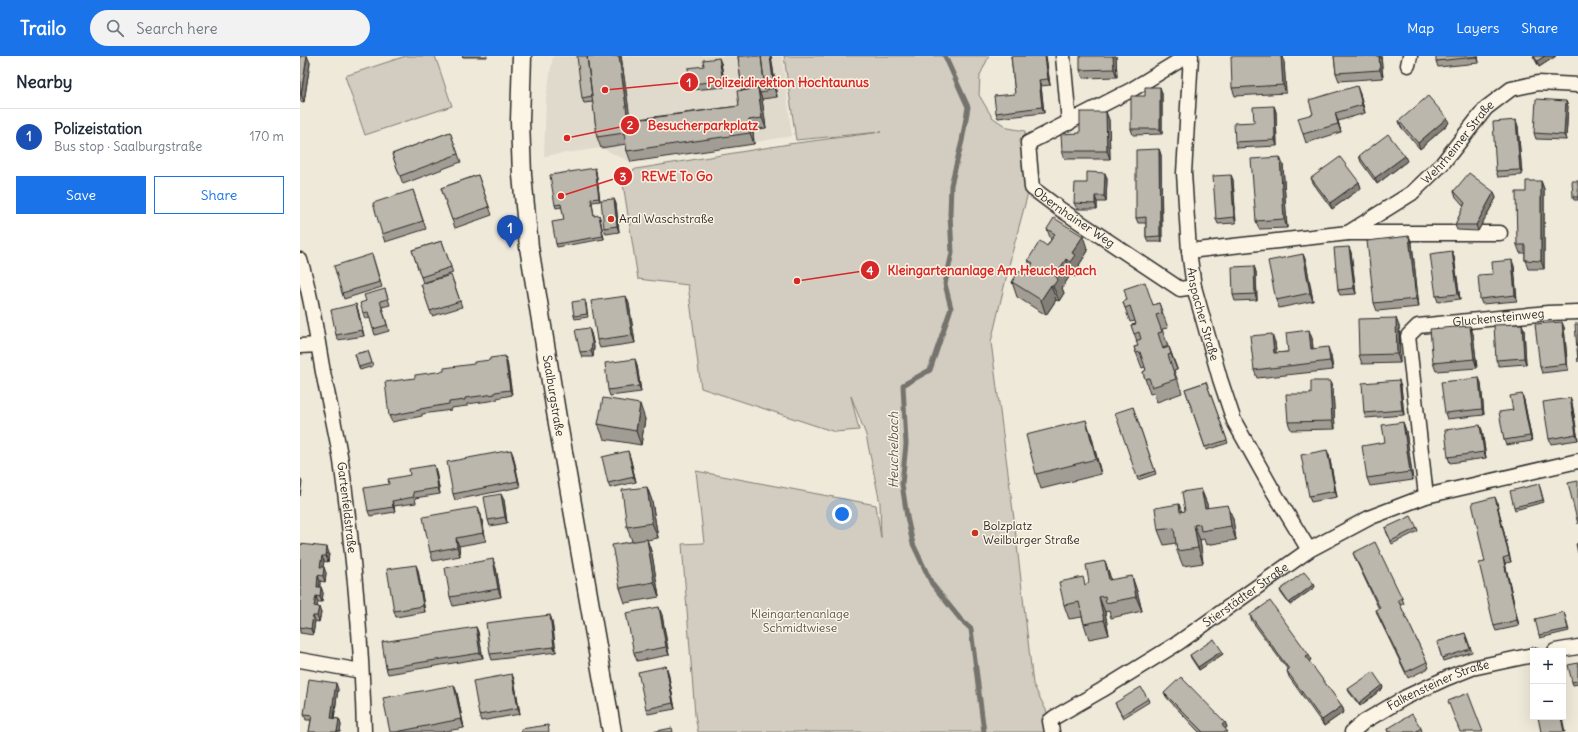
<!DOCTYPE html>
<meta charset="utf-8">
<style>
:root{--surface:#fff;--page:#f2f2f3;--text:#1f2937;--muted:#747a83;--line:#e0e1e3;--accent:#1a73e8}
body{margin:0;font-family:Delius,sans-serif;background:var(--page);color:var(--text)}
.controls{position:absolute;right:12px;bottom:12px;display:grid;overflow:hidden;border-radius:0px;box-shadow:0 4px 16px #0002}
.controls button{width:36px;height:36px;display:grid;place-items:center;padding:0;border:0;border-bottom:1px solid var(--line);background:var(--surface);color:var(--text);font:20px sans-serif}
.you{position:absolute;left:542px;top:458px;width:14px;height:14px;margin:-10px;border:3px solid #fff;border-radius:50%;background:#1a73e8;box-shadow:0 0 0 6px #1a73e833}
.badge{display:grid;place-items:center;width:26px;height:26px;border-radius:50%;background:var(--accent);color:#fff;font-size:13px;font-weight:700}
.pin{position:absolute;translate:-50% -33px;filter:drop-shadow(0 1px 2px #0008)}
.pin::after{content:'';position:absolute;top:21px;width:14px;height:12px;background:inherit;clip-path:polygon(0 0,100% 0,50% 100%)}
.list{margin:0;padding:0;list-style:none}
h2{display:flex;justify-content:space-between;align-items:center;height:52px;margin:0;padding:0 16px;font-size:17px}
h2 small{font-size:13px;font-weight:400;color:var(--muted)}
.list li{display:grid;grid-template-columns:26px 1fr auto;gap:12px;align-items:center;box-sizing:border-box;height:56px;padding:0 16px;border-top:1px solid var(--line)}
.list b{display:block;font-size:15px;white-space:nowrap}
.list p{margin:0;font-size:13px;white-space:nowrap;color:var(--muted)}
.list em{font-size:13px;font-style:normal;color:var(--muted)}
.actions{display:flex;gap:8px;padding:12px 16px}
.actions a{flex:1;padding:9px 0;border:1px solid var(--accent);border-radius:0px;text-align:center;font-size:14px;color:var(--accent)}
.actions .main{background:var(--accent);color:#fff}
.icon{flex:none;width:22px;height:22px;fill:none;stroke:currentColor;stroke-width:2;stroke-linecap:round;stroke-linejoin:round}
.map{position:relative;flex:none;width:1278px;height:676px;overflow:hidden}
header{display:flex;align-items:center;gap:24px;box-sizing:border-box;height:56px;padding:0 20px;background:var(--accent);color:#fff}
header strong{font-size:19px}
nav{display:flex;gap:22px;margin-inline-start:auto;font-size:14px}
.search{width:280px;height:36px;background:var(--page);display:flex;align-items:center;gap:10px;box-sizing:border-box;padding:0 14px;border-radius:22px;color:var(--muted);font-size:15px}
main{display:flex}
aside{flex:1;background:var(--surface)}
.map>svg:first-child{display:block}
.built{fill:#e0dacc}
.green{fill:#d2cdc0;stroke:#7e7c76}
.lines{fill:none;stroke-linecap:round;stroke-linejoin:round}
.stream{stroke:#75736d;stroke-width:5}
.minor-casing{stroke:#2b2b2b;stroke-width:17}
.tertiary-casing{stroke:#2b2b2b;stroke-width:21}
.minor{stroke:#fcf5e5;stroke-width:14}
.tertiary{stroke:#fcf5e5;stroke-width:18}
.wall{fill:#a29d94;stroke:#2b2b2b}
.shaded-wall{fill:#848078;stroke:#2b2b2b}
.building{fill:#bcb7ac;stroke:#2b2b2b}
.poi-dot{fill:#c8321e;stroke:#fcf5e5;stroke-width:1.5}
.labels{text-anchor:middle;stroke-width:3;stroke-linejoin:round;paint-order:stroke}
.street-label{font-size:12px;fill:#2b2b2b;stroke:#fcf5e5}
.poi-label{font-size:12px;fill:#2b2b2b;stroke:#fcf5e5;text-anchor:start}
.park-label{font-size:12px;fill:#555450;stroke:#fcf5e5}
.water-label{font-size:13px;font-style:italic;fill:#565552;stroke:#fcf5e5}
.leader{fill:none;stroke:#d62828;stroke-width:1.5}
.callout-dot{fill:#d62828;stroke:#fcf5e5;stroke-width:1.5}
.mark-label{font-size:12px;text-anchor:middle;font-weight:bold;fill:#fff}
.callout-label{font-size:13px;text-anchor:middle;font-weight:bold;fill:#d62828;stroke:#fcf5e5;stroke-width:3;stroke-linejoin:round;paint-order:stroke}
</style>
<header>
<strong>Trailo</strong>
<div class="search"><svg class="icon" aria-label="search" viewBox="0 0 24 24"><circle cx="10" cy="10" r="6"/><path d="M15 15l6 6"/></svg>Search here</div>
<nav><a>Map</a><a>Layers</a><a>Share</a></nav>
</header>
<main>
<aside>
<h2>Nearby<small></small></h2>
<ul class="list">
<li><span class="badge" style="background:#1a4fb4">1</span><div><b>Polizeistation</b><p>Bus stop · Saalburgstraße</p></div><em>170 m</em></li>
</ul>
<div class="actions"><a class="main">Save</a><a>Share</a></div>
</aside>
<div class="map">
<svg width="1278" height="676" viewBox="0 0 1278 676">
<rect width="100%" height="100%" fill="#efe9da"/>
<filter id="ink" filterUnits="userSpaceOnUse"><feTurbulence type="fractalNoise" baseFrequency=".025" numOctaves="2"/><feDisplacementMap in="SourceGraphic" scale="8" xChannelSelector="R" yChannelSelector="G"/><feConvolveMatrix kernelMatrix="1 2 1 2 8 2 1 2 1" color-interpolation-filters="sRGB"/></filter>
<g filter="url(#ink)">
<!-- built -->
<path class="built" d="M253 0H482L492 80 331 106 301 92 244 100 246 42Z"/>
<!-- green -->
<path class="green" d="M106 0H135L152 50 65 79 45 20Z
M484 0H689L680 19 679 39 692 61 708 72 725 75 729 133 712 197 691 286 713 455 733 628 749 660 752 676H398L395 659 382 488 404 487 396 415 576 449 581 482 580 447 566 379 551 340 559 374 535 376 401 332 388 229 338 223 322 121 336 113 489 88 581 76 496 84Z"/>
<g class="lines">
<!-- stream -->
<path class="stream" d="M645 0 668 51 662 85 651 129 650 158 652 197 645 228 651 252 630 314 603 329 606 388 602 428 607 461 613 488 632 528 661 564 671 573 684 676"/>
<defs>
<g id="minor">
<path d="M763 0 769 67"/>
<path id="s1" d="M891 0 884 117 889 195 894 231 920 323 934 365 972 433 1009 494"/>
<path id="s2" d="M890 3H882L831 34 728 87 732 132 760 153 880 233 894 231"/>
<path d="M1108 9 1110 0"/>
<path d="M1048 177H1200"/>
<path id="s3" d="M889 195 1048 177 1112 137 1142 108 1186 52 1211 33 1238 27 1278 29"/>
<path id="s4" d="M0 204C12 241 16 278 23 316 29 346 36 375 41 405 53 494 62 586 64 676"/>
<path d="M0 290 18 289"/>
<path id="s5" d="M1126 440 1108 280 1118 270 1248 257 1278 256"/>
<path d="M1255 595 1278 591"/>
<path d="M0 604 61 615"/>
<path id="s6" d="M752 676 750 665 755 661 802 634 878 587 1009 494 1071 461 1126 440 1278 405"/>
<path id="s7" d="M1052 676 1065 665 1106 641 1147 622 1172 612 1233 599"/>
</g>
<g id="tertiary">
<path id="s8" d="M222 0 220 65 222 119 229 191 257 362 312 676"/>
</g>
</defs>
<!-- minor casing -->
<use href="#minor" class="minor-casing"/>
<!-- tertiary casing -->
<use href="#tertiary" class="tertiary-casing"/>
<!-- minor -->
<use href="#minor" class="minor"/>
<!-- tertiary -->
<use href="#tertiary" class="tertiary"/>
</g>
<!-- wall -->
<path class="wall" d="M0 0H7L10 7 4 46 0 45Z
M162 0H187V1H163Z
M321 0 330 64 439 50 442 35 438 0H471L477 41 462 43 466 72 453 74 454 88 331 106 327 95 326 88 301 92 297 81 293 46 284 47 282 42Z
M711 0H746L750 29 741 30 744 57 698 62 696 57 715 38Z
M816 0 817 21 783 22 780 14Z
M1034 0H1081L1083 22 1039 25 1036 17Z
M1178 0 1179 7 1138 11 1136 5Z
M1233 0H1256L1239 11Z
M984 6 986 37 935 40 932 32Z
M421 7 425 31 392 34 390 28 404 10Z
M862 37V78L833 79 831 73 845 40Z
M1060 38 1065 57 1038 65 1041 76 1006 87 1003 78 1013 58Z
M974 50 976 56 977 90 937 92 935 86Z
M1268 50 1266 84 1236 83 1234 77Z
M806 56 809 64 810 103H765L762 95 780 77Z
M1099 65 1149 67 1120 93 1101 71Z
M1218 70 1222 119 1198 121 1196 115Z
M150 76 161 106 103 128 92 98Z
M859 93 861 99 862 186H848L846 181V167H838L836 162Z
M1059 100 1107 105 1077 128 1061 106Z
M983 109 987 172 959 173 956 165Z
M296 115 300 145 292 146 294 160 300 162 304 183 257 191 256 188 264 164 262 151 256 152 255 149Z
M805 117 807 123 806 146H797V153H777L774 147 787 127Z
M178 119 192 159 155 172 141 132Z
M931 119 933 124 936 167 918 168 916 163Z
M1011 122 1059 126 1061 132 1032 153 1013 127Z
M1241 125 1244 133V213H1228L1225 204V197H1220L1217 189 1226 136Z
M1278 125V144H1274L1273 141Z
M113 134 126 173 85 186 82 178Z
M1154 135 1194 136 1196 142 1178 175 1157 174 1155 169 1164 150 1156 141Z
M314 143 316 148 319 176 306 178 304 172Z
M747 173 788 195 779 209 780 214 775 221 771 218 762 232 764 237 759 245 756 244 746 259 717 241 712 226 726 219 731 211 728 204 747 190 751 184Z
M1109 180 1112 188 1119 251 1077 255 1074 247Z
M142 185 153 217 123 227 112 194Z
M1051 196 1056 238 1040 239 1038 234Z
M72 198 82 231 44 243 42 237Z
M1003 198 1006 206 1013 245 979 252 976 244Z
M1154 201 1160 243 1138 246 1136 240Z
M954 210 956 216 957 244 935 245 933 239Z
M1214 210 1217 245 1182 248 1180 243 1193 218Z
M153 224 162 251 132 260 121 228Z
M85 233 90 249 82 251 89 275 75 279 70 262 65 263 63 257 66 245Z
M326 240 329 248 335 287 300 292 297 284Z
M823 246 853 249 859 247 868 272 862 273 868 290 863 292V293L869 291 877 313 874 314 882 337 857 346 854 337 850 338 843 316 846 314 845 311 842 312 834 291 838 290 837 285 831 269 836 268 835 265 830 266Z
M286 247 288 261 275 263 274 260Z
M56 248 58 254 64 280 38 284 36 279Z
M1099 270 1100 307 1062 308 1059 299Z
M1170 270 1173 278 1177 312 1136 315 1133 307Z
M1264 271 1268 314 1242 317 1240 311Z
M1224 273 1226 308 1199 310 1196 304Z
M291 277 294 291 293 301H282L280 296Z
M1012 282 1013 293 1031 300 1033 314 957 322 954 314 975 286 976 297 988 296Z
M68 295 73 310 60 314 55 298Z
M335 303 337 309 341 336 310 340 308 334Z
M207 305 212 339 197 342V344L167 348V350L151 352V354L122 358V360L92 366 89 360 115 322Z
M1179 322 1181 327 1184 359 1147 363 1145 357Z
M906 326 928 387 906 394 885 333Z
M1101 330 1104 359 1066 362 1064 357Z
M1033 333 1035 373 991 374 988 366 1011 338Z
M1270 342 1272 347 1278 384 1251 388 1249 383Z
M1224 344 1232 385 1206 389 1204 384 1213 354Z
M833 351 856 418 838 424 837 421Z
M345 363 341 389 304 383 298 368Z
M1103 366 1106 375 1113 424 1070 430 1067 422 1085 386Z
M1182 374 1186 402 1150 407 1148 401Z
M791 378 801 418 741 433 736 418Z
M213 399 220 431 155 444 153 438Z
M1029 399 1037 441 1011 446 1009 440Z
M330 401 336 426 310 432 308 427Z
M136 415 140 438 115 442 116 447 94 450 95 456 70 460 68 455 89 428Z
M347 431 352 445 358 482 347 484 352 498 359 541 325 547 320 532 332 485 327 471Z
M1240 431 1244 446 1215 454 1214 451Z
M901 433 907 448V452L933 463 936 484 906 489 904 483 900 484 903 507 883 510 877 495 876 487 864 489 858 474 879 448 882 456 885 455Z
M1195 441 1197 447 1211 506 1205 507 1219 570 1196 575 1194 570 1185 506Z
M204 444 207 467 190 470 188 464Z
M178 451 181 459 186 485 159 490 160 500 133 505 130 496Z
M1117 472 1118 475 1092 488 1086 475Z
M0 488 29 497 28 506 24 505 23 511 26 517 25 526 20 525V531H21L23 537 22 546H18L17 551 21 557 19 566 15 565 13 579 0 577Z
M1053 497 1102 542 1104 548 1100 549 1127 606 1129 612 1108 622 1078 560 1076 554 1079 553 1055 502Z
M805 505 811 524 837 535 842 555 811 562 809 555 805 556 809 579 789 583 784 568 782 561 769 563 764 549 789 526Z
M196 512 201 541 153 550 150 541Z
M118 514 125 556 96 561 94 555Z
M1014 528 1015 531 990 549 981 537 980 534Z
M250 559 252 565 256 596 192 604 190 598Z
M362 559 369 599 337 605 334 597Z
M950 559 1011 604 1009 606 1042 650 1044 656 1024 670 989 621 987 615 988 614 952 565Z
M1265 559 1269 575 1240 582 1239 579Z
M176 571 178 576 183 602 88 618 86 612Z
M1165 577 1172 596 1143 605 1137 586Z
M923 598 899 614 891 602 890 599Z
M1278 607V628L1273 629 1272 626Z
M366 610 368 616 375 653 348 658 346 653Z
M214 623 220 658 181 665 179 659Z
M154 629 157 637 164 672 141 676H90Z
M1082 629 1083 632 1060 650 1049 636 1048 633Z
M38 633 34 663H39L41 669 40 676H9L11 664H6L4 658Z
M864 637 925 666 927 671 925 673 928 676H899L867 642Z
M848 643 849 646 823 662 815 647Z
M1121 672 1122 675 1120 676H1088L1087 673Z"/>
<!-- shaded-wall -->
<path class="shaded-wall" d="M7 0 10 7 4 46 1 38Z
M319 0H321L332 75 328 65Z
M470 0H471L477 41 474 32Z
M745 0H746L750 29 748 23Z
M813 0H816L817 21 814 13Z
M981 0H982L984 6 986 37 983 29Z
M1079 0H1081L1083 22 1080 14Z
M1177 0H1178L1179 7Z
M1245 0H1256L1239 11 1237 5Z
M419 2 421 7 425 31 423 25Z
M739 24 741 30 744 57 742 51Z
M1057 30 1060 38 1065 57 1062 49Z
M860 31 862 37V78L860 73Z
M458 32 462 43 466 72 462 62Z
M1266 45 1268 50 1266 84 1264 79Z
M974 50 976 56 977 90 975 84Z
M806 56 809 64 810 103 807 95Z
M1035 57 1038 65 1041 76 1038 68Z
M1147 62 1149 67 1120 93 1118 87Z
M449 64 453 74 454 88 450 77Z
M1216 64 1218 70 1222 119 1220 114Z
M859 93 861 99 862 186 860 180Z
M1105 100 1107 105 1077 128 1075 122Z
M980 101 983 109 987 172 984 163Z
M295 112 296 115 300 145 299 142Z
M805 117 807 123 806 146 804 140Z
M931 119 933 124 936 167 934 161Z
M1241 125 1244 133V213L1241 205Z
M1059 126 1061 132 1032 153 1030 147Z
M1194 136 1196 142 1178 175 1176 169Z
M795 140 797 146V153L795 148Z
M314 143 316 148 319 176 317 170Z
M299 159 300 162 304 183 303 180Z
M783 180 788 195 779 209 780 214 775 221 770 206 772 197Z
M1109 180 1112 188 1119 251 1116 243Z
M1049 191 1051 196 1056 238 1054 232Z
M1152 195 1154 201 1160 243 1158 238Z
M1003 198 1006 206 1013 245 1010 237Z
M766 203 771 218 762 232 764 237 759 245 753 230 755 220Z
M1212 204 1214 210 1217 245 1215 239Z
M954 210 956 216 957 244 955 238Z
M751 229 756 244 746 259 741 244Z
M326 240 329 248 335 287 332 279Z
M56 248 58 254 64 280 62 274Z
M1096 262 1099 270 1100 307 1097 298Z
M1262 266 1264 271 1268 314 1266 308Z
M1222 268 1224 273 1226 308 1224 302Z
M1170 270 1173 278 1177 312 1174 303Z
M289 272 291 277 294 291 293 301 291 295Z
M1009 274 1012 282 1014 302 1011 293Z
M972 278 975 286 977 305 974 297Z
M869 291 874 305 877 313 871 298Z
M1028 291 1031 300 1033 314 1030 305Z
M205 300 207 305 212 339 210 334Z
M335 303 337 309 341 336 339 330Z
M1179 322 1181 327 1184 359 1182 353Z
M1099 324 1101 330 1104 359 1102 354Z
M1030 325 1033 333 1035 373 1032 365Z
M1222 338 1224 344 1232 385 1230 380Z
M1270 342 1272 347 1278 384 1276 378Z
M340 348 345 363 341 389 336 375Z
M786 364 791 378 801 418 796 403Z
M1103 366 1106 375 1113 424 1110 416Z
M1180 369 1182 374 1186 402 1184 396Z
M211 394 213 399 220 431 218 425Z
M1027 394 1029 399 1037 441 1035 435Z
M328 395 330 401 336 426 334 421Z
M134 409 136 415 140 438 138 432Z
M0 422 2 426 0 440Z
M347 431 352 445 358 482 352 467Z
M901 433 907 448 910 467 905 452Z
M201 438 204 444 207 467 205 461Z
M1195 441 1197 447 1211 506 1209 500Z
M92 445 94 450 95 456 93 451Z
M928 449 933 463 936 484 931 470Z
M178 451 181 459 186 485 183 477Z
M894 469 900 484 903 507 898 492Z
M156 482 159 490 160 500 157 491Z
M347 483 352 498 359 541 354 526Z
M27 491 29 497 28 506 26 500Z
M22 500 24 505 22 516 20 511Z
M1203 502 1205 507 1219 570 1217 564Z
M193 503 196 512 201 541 198 533Z
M805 505 810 520 814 539 809 524Z
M116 509 118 514 125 556 123 550Z
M24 511 26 517 25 526 23 520Z
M18 519 20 525 19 536 17 531Z
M832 520 837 535 842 555 836 541Z
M1014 528 1015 531 990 549 989 547Z
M21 531 23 537 22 546 20 541Z
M16 540 18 546 16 556 14 550Z
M799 541 805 556 809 579 804 564Z
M19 551 21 557 19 566 17 560Z
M359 551 362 559 369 599 366 591Z
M250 559 252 565 256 596 254 591Z
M13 560 15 565 13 579 11 573Z
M176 571 178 576 183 602 180 597Z
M922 595 923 598 899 614 898 611Z
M1009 599 1011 604 1008 607 1006 601Z
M366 610 368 616 375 653 373 647Z
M212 618 214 623 220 658 218 652Z
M36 627 38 633 33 668 31 662Z
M154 629 157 637 164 672 161 663Z
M1082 629 1083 632 1060 650 1059 647Z
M1042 650 1044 656 1024 670 1022 664Z
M1261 661H1262L1265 676H1264Z
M39 663 41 669 40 676H37Z
M925 666 927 671 924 675 922 669Z"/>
<!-- building -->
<path class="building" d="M0 0H7L1 38H0Z
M277 0H287L292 40 282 42Z
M287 0H319L328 65 439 50 437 35 458 32 462 62 449 64 450 77 327 95 324 77 297 81Z
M438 0H461L465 34 466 36 460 37 458 32 442 35Z
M461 0H470L474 32 465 34Z
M711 0H745L748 23 739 24 742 51 696 57 694 40 715 38Z
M780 0H813L814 13 780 14Z
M931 0H981L983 29 932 32Z
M1034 0H1079L1080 14 1036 17Z
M1136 0H1177V1L1136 5Z
M1234 0H1245L1237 5Z
M419 2 423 25 390 28 388 12 404 10 403 4Z
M1057 30 1062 49 1035 57 1038 68 1003 78 998 62 1013 58 1009 44Z
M845 31H860V73H831V40H845Z
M1128 40 1147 62 1118 87 1099 65Z
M1236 43 1266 45 1264 79 1234 77Z
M974 50 975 84 935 86 934 67 954 66 953 51Z
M780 56H806L807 95H762L761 78 780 77Z
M1216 64 1220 114 1196 115 1193 66Z
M150 76 158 98 100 120 92 98Z
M1088 78 1105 100 1075 122 1059 100Z
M859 93 860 180 846 181V161L836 162V94Z
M980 101 984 163 956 165 951 103Z
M1040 101 1059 126 1030 147 1011 122Z
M295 112 299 142 291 143 294 160 299 159 303 180 256 188 252 166 264 164 261 148 255 149 250 119Z
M787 116 805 117 804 140H795V148L774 147 775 127H787Z
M1169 117 1194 136 1176 169H1155L1165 147 1154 135Z
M178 119 189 151 152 164 141 132Z
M931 119 934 161 916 163 913 120Z
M1226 125H1241V205L1225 204V189H1217L1216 136H1226Z
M1272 125H1278V141H1273Z
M113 134 123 165 82 178 73 147Z
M314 143 317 170 304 172 301 144Z
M754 162 783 180 772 197 775 199 770 206 766 203 755 220 758 223 753 230 751 229 741 244 712 226 719 215 726 219 733 207 728 204 740 185 747 190 755 178 747 173Z
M1109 180 1116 243 1074 247 1067 185Z
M142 185 151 211 121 221 112 194Z
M1049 191 1054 232 1038 234 1034 192Z
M1152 195 1158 238 1136 240 1130 198Z
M72 198 80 226 42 237 34 210Z
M1003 198 1010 237 976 244 968 205Z
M1212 204 1215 239 1180 243 1178 219 1193 218 1192 206Z
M954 210 955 238 933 239 932 211Z
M151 219 160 245 130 255 121 228Z
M845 226 853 249 859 247 862 257 856 259 862 276 858 277 863 293 869 291 871 298 868 299 876 323 852 331 849 322 845 323 843 316 846 314 840 296 836 297 834 291 838 290 836 285 841 283 839 276 834 278 831 269 836 268 830 250 825 252 823 246 827 244 824 233Z
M85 233 88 243 80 245 87 269 73 273 68 256 63 257 60 247 66 245 64 239Z
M326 240 332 279 297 284 291 245Z
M285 244 287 258 274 260 272 246Z
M56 248 62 274 36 279 31 254Z
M1096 262 1097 298 1059 299 1058 263Z
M1262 266 1266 308 1240 311 1235 268Z
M1222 268 1224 302 1196 304 1194 269Z
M1275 268H1278V306Z
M1170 270 1174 303 1133 307 1130 273Z
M289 272 292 286 291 295 280 296 275 274Z
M1009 274 1011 293 1028 291 1030 305 954 314 950 280 972 278 974 297 988 296 986 277Z
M68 295 72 307 59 311 55 298Z
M205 300 210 334 195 336V338L165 342V344L149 346V348L120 353V354L89 360 85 326 115 322V319L144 315V312L174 308V306L190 304V302Z
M335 303 339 330 308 334 305 307Z
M1179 322 1182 353 1145 357 1141 326Z
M1099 324 1102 354 1064 357 1062 327Z
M1011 325H1030L1032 365 988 366 986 338H1011Z
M906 326 927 384 905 391 885 333Z
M1222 338 1230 380 1204 384 1199 356 1213 354 1210 340Z
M303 342 340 348 336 375 298 368Z
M1270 342 1276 378 1249 383 1243 346Z
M833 351 855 415 837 421 815 357Z
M786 364 796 403 736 418 726 379Z
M1103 366 1110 416 1067 422 1062 390 1085 386 1082 369Z
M1180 369 1184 396 1148 401 1145 374Z
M211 394 218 425 153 438 147 406Z
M1027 394 1035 435 1009 440 1001 399Z
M328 395 334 421 308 427 302 401Z
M134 409 138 432 113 436 114 441 92 445 93 451 68 455 64 432 89 428 88 423 110 419 109 413Z
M1278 425V468L1268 427Z
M1239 428 1243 444 1214 451 1210 435Z
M347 431 352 467 327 471 322 434Z
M901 433 905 452 928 449 931 470 901 475 900 468 894 469 898 492 877 495 874 472 858 474 855 452 879 448 880 456 885 455 882 436Z
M201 438 205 461 188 464 184 441Z
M1195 441 1209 500 1203 502 1217 564 1194 570 1179 507 1185 506 1172 447Z
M178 451 183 477 156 482 157 491 130 496 123 461Z
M1111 460 1117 472 1091 485 1085 472Z
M347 483 354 526 320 532 312 489Z
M1075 486 1102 542 1098 544 1127 606 1106 616 1076 554 1080 552 1053 497Z
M1278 487V497L1276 488Z
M0 488 27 491 26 500H22L20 511H24L23 520 18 519 17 531H21L20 541 16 540 14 550 19 551 17 560H13L11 573 0 571Z
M193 503 198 533 150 541 145 512Z
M805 505 809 524 832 520 836 541 806 547 805 540 799 541 804 564 784 568 779 546 764 549 759 526 783 521 785 529 789 526 786 509Z
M116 509 123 550 94 555 87 513Z
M1004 516 1014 528 989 547 980 534Z
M970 545 1009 599 1006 601 1042 650 1022 664 987 615 989 613 950 559Z
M359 551 366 591 334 597 326 557Z
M1264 556 1268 573 1239 579 1235 563Z
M250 559 254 591 190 598 186 567Z
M176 571 180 597 86 612 82 586Z
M1165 577 1170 593 1142 602 1137 586Z
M914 583 922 595 898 611 890 599Z
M1278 607V625L1272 626 1268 609Z
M366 610 373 647 346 653 338 616Z
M1073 616 1082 629 1059 647 1048 633Z
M212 618 218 652 179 659 173 625Z
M881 621 925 666 922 669 928 676H903L864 637Z
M9 623 36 627 31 662 39 663 37 676H9L12 659 4 658Z
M1231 625H1233V636Z
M154 629 161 663 96 676H90L83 642Z
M841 631 848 643 822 659 815 647Z
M1168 637 1183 676H1160L1148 645Z
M1112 658 1121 672 1115 676H1088L1087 673Z
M1238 661H1261L1264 676H1241Z
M248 669 249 676H221V673Z
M372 672 373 676H352Z"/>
</g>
<!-- markers -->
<g class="poi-dot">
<circle cx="311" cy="163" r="4"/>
<circle cx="675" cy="477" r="4"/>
</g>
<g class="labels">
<!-- street labels -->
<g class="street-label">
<text dy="4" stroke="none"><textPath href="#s3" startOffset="304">Wehrheimer Straße</textPath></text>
<text dy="4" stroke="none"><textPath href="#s2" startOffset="280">Obernhainer Weg</textPath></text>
<text dy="4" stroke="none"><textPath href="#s1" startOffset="260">Anspacher Straße</textPath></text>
<text dy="4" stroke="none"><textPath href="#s5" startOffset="256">Gluckensteinweg</textPath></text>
<text dy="4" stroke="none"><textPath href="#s8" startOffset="342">Saalburgstraße</textPath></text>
<text dy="4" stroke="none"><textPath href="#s4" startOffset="252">Gartenfeldstraße</textPath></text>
<text dy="4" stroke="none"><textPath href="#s6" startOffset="244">Stierstädter Straße</textPath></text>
<text dy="4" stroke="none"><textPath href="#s7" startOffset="99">Falkensteiner Straße</textPath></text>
</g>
<!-- poi labels -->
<g class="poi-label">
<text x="319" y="167">Aral Waschstraße</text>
<text x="683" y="474">Bolzplatz<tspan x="683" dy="14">Weilburger Straße</tspan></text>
</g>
<!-- park labels -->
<g class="park-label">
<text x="500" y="562">Kleingartenanlage<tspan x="500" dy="14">Schmidtwiese</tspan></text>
</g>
<!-- water labels -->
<g class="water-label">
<text transform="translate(593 394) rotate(-90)" y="5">Heuchelbach</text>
</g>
</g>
<!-- callouts -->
<path class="leader" d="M305 34L389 26M267 82L330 69M261 140L323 120M497 225L570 214"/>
<g class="callout-dot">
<circle cx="305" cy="34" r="4"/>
<circle cx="267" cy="82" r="4"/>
<circle cx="261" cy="140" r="4"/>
<circle cx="497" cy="225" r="4"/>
<circle cx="389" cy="26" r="10"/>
<circle cx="330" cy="69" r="10"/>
<circle cx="323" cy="120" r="10"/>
<circle cx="570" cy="214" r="10"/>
</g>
<g class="mark-label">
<text x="389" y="31">1</text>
<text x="330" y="73">2</text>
<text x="323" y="125">3</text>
<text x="570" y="219">4</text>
</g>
<g class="callout-label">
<text x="488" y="31">Polizeidirektion Hochtaunus</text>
<text x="403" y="74">Besucherparkplatz</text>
<text x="377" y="125">REWE To Go</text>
<text x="692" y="219">Kleingartenanlage Am Heuchelbach</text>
</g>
</svg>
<div class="controls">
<button>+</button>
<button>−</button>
</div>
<div class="you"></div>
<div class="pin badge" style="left:210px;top:192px;background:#1a4fb4">1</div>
</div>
</main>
